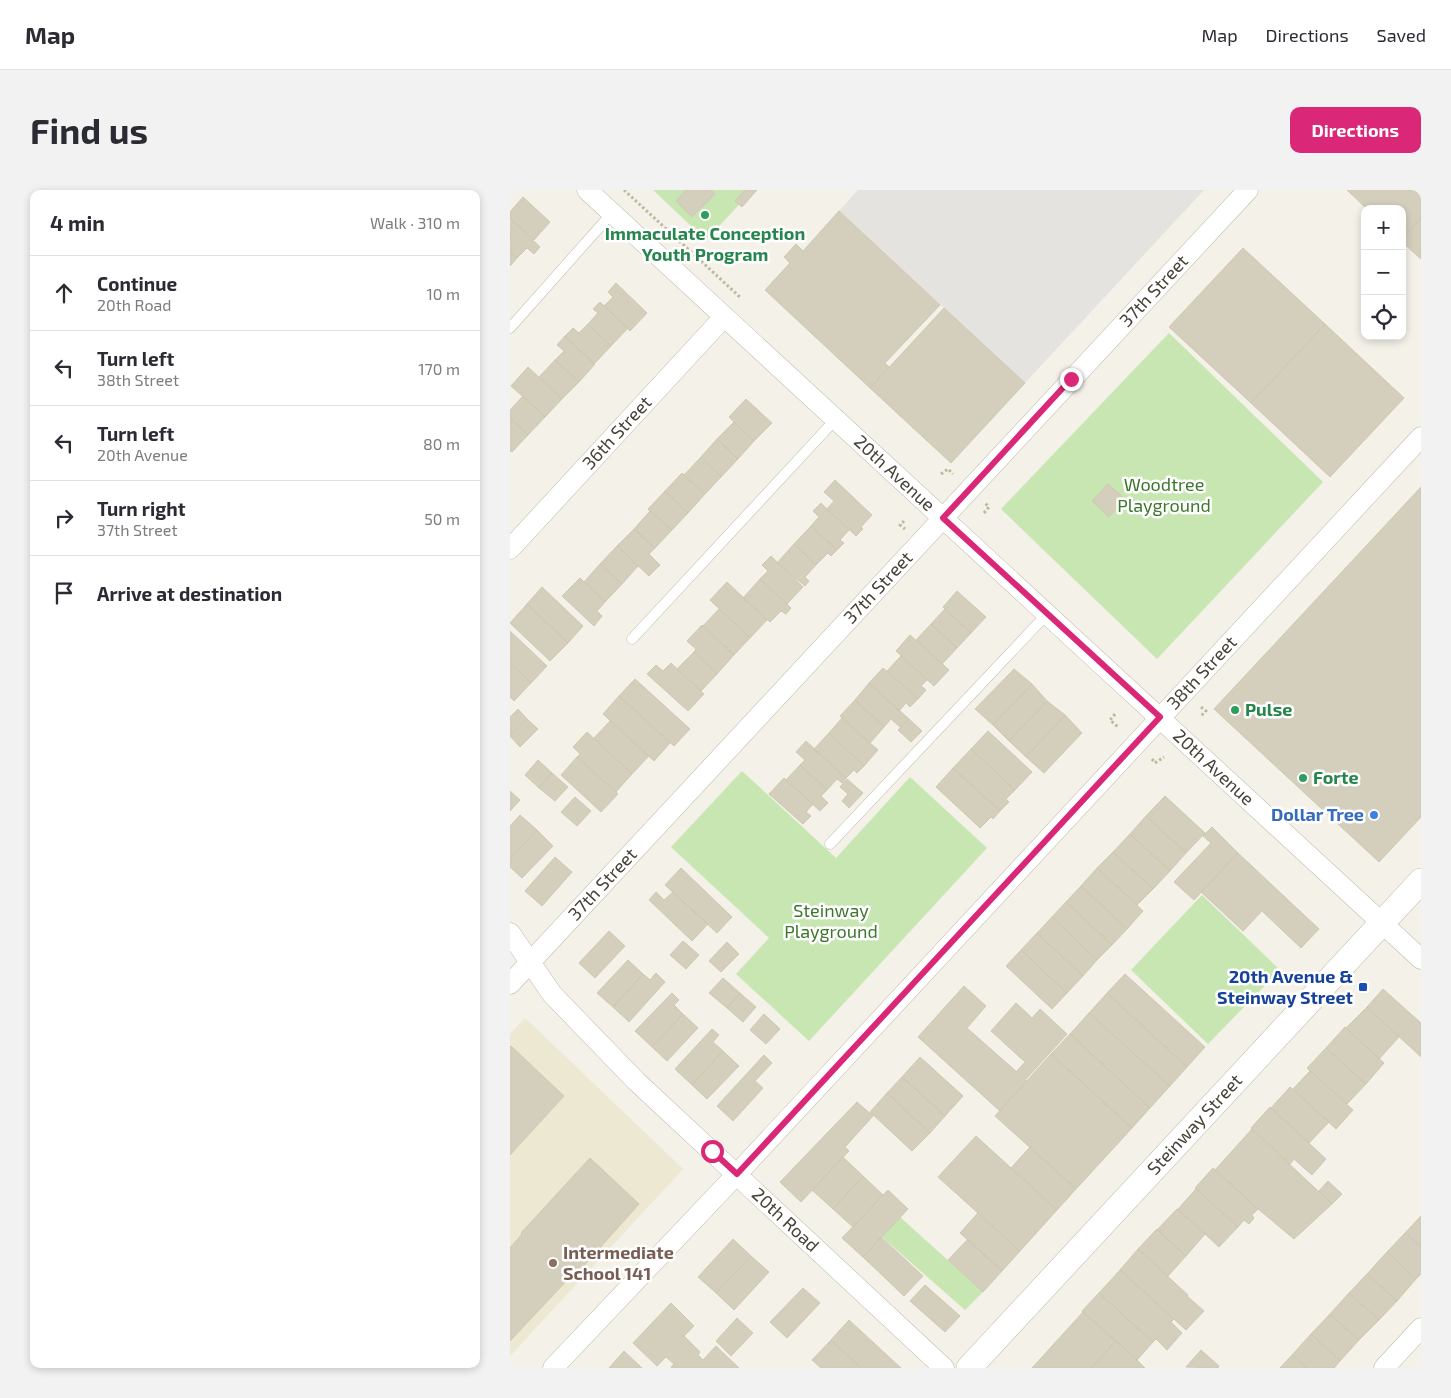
<!DOCTYPE html>
<meta charset="utf-8">
<style>
:root{--surface:#fff;--page:#f2f2f3;--text:#2b2b33;--muted:#7c7c81;--line:#e1e1e2;--accent:#db2777}
body{margin:0;font-family:"Exo 2",sans-serif;background:var(--page);color:var(--text)}
.controls{position:absolute;right:15px;top:15px;display:grid;overflow:hidden;border-radius:10px;box-shadow:0 2px 8px #0003}
.controls button{width:45px;height:45px;display:grid;place-items:center;padding:0;border:0;border-bottom:1px solid var(--line);background:var(--surface);color:var(--text);font:25px sans-serif}
.stop{position:absolute;width:15px;height:15px;margin:-11px;border:4px solid #db2777;border-radius:50%;background:#fff}
.stop.end{background:#db2777;border-color:#fff;box-shadow:0 1px 5px #0008}
.list{margin:0;padding:0;list-style:none}
h2{display:flex;justify-content:space-between;align-items:center;height:65px;margin:0;padding:0 20px;font-size:21px}
h2 small{font-size:16px;font-weight:400;color:var(--muted)}
.list li{display:grid;grid-template-columns:32px 1fr auto;gap:15px;align-items:center;box-sizing:border-box;height:75px;padding:0 20px;border-top:1px solid var(--line)}
.list b{display:block;font-size:19px;white-space:nowrap}
.list p{margin:0;font-size:16px;white-space:nowrap;color:var(--muted)}
.list em{font-size:16px;font-style:normal;color:var(--muted)}
.icon{flex:none;width:28px;height:28px;fill:none;stroke:currentColor;stroke-width:2;stroke-linecap:round;stroke-linejoin:round}
.map{position:relative;flex:none;width:911px;height:1178px;overflow:hidden;border-radius:10px}
header{display:flex;align-items:center;gap:30px;box-sizing:border-box;height:70px;padding:0 25px;background:var(--surface);border-bottom:1px solid var(--line)}
header strong{font-size:24px}
nav{display:flex;gap:28px;margin-inline-start:auto;font-size:18px}
.intro{display:flex;align-items:center;justify-content:space-between;box-sizing:border-box;height:120px;padding:0 30px}
h1{margin:0;font-size:35px}
.button{padding:12px 22px;border-radius:10px;background:var(--accent);color:#fff;font-size:18px;font-weight:700}
main{display:flex;gap:30px;padding:0 30px}
aside{flex:1;background:var(--surface);border-radius:10px;box-shadow:0 2px 8px #0003}
.map>svg:first-child{display:block}
.education{fill:#ece8d2}
.green{fill:#c7e6b2}
.parking{fill:#e4e3df}
.building{fill:#d4cfbd;stroke:#cfc8b1}
.lines{fill:none;stroke-linecap:round;stroke-linejoin:round}
.service-casing{stroke:#bebaaa;stroke-width:11}
.minor-casing{stroke:#bebaaa;stroke-width:21}
.tertiary-casing{stroke:#bebaaa;stroke-width:26}
.path{stroke:#bfb89c;stroke-width:3;stroke-dasharray:2.5 2.5;stroke-linecap:butt}
.service{stroke:#fff;stroke-width:10}
.minor{stroke:#fff;stroke-width:20}
.tertiary{stroke:#fff;stroke-width:25}
.route{stroke:#db2777;stroke-width:6}
.leisure-dot{fill:#2e9e5b;stroke:#fff;stroke-width:2}
.shop-dot{fill:#3f7fe0;stroke:#fff;stroke-width:2}
.transit-dot{fill:#1a4fb4;stroke:#fff;stroke-width:2}
.education-dot{fill:#8d6e63;stroke:#fff;stroke-width:2}
.labels{text-anchor:middle;stroke-width:5;stroke-linejoin:round;paint-order:stroke}
.leisure-label{font-size:18px;font-weight:bold;fill:#27864d;stroke:#fff;text-anchor:start}
.street-label{font-size:18px;fill:#464237;stroke:#fff}
.park-label{font-size:18px;fill:#3d762c;stroke:#fff}
.shop-label{font-size:18px;font-weight:bold;fill:#366cbe;stroke:#fff;text-anchor:end}
.transit-label{font-size:18px;font-weight:bold;fill:#164399;stroke:#fff;text-anchor:end}
.education-label{font-size:18px;font-weight:bold;fill:#785e54;stroke:#fff;text-anchor:start}
</style>
<header>
<strong>Map</strong>
<nav><a>Map</a><a>Directions</a><a>Saved</a></nav>
</header>
<div class="intro"><h1>Find us</h1><a class="button">Directions</a></div>
<main>
<aside>
<h2>4 min<small>Walk · 310 m</small></h2>
<ul class="list">
<li><svg class="icon" aria-label="ahead" viewBox="0 0 24 24"><path d="M12 20V5M6 11l6-6 6 6"/></svg><div><b>Continue</b><p>20th Road</p></div><em>10 m</em></li>
<li><svg class="icon" aria-label="left" viewBox="0 0 24 24"><path d="M17 20v-9H6M10 6l-5 5 5 5"/></svg><div><b>Turn left</b><p>38th Street</p></div><em>170 m</em></li>
<li><svg class="icon" aria-label="left" viewBox="0 0 24 24"><path d="M17 20v-9H6M10 6l-5 5 5 5"/></svg><div><b>Turn left</b><p>20th Avenue</p></div><em>80 m</em></li>
<li><svg class="icon" aria-label="right" viewBox="0 0 24 24"><path d="M7 20v-9h11M14 6l5 5-5 5"/></svg><div><b>Turn right</b><p>37th Street</p></div><em>50 m</em></li>
<li><svg class="icon" aria-label="arrive" viewBox="0 0 24 24"><path d="M6 21V4h12l-3 4 3 4H6"/></svg><div><b>Arrive at destination</b></div></li>
</ul>
</aside>
<div class="map">
<svg width="911" height="1178" viewBox="0 0 911 1178">
<rect width="100%" height="100%" fill="#f3f1e8"/>
<!-- education -->
<path class="education" d="M15 828 173 979 0 1166V844Z"/>
<!-- green -->
<path class="green" d="M143 0H243L196 50Z
M659 143 813 292 647 469 491 319Z
M232 581 326 668 400 587 477 658 299 851 226 784 259 748 161 657Z
M692 705 770 780 698 854 621 780Z
M390 1027 473 1102 455 1120 372 1047Z"/>
<!-- parking -->
<path class="parking" d="M348 0H694L515 193 329 21Z"/>
<!-- building -->
<path class="building" d="M176 0H201L205 4 182 27 166 11Z
M235 0H247L232 17 225 11Z
M837 0H911V28L892 48V19H857Z
M13 7 40 32 24 50 0 29V22Z
M329 21 430 115 375 173 379 177 360 198 255 100 280 73 274 67 286 54 293 61Z
M911 28V69L892 52V48Z
M1 29 30 57 24 64 17 58 7 68 0 62Z
M733 58 815 134 741 213 659 137Z
M0 62 7 68 0 76Z
M106 93 137 123 120 141 94 116 103 107 98 102Z
M90 112 118 138 101 156 78 134 88 123 83 119Z
M434 118 515 193 441 273 360 198Z
M78 134 101 156 84 174 55 146 63 138 69 143Z
M815 134 894 208 820 287 741 213Z
M55 146 85 174 69 192 45 170 54 161 47 155Z
M45 170 69 192 52 209 29 187Z
M18 177 52 209 35 227 1 196Z
M13 206 35 227 18 245 0 228V220Z
M236 209 262 233 244 251 219 227Z
M0 228 18 245 2 262 0 261Z
M224 232 244 251 228 269 207 249Z
M207 249 228 269 211 287 191 267Z
M191 267 211 287 195 304 174 285Z
M172 283 195 304 178 323 155 301Z
M325 290 362 325 351 337 353 339 346 346 317 319 324 311 314 302Z
M598 294 615 309 599 327 582 311Z
M911 297V627L869 672 704 519Z
M155 301 178 323 162 340 138 319Z
M311 313 339 340 330 350 334 353 327 360 301 336 309 327 303 321Z
M140 321 162 340 145 358 124 339Z
M301 336 327 360 321 366 318 363 306 375 284 354Z
M124 339 145 358 139 364 150 375 139 386 107 356Z
M284 354 306 375 295 387 299 391 295 396 267 373Z
M107 356 128 376 112 394 90 374Z
M261 366 293 397 277 414 250 389 258 381 252 375Z
M90 374 112 394 95 412 74 392Z
M70 388 95 412 87 421 92 426 84 436 52 406Z
M250 389 281 418 276 424 271 421 260 432 233 408Z
M217 392 257 430 240 448 200 410Z
M32 397 73 436 58 453 17 414Z
M447 401 476 427 461 443 433 417Z
M17 414 58 453 40 471 0 433Z
M209 419 240 448 224 465 193 436Z
M435 419 461 443 447 458 421 434Z
M421 434 447 458 432 474 406 450Z
M192 435 224 465 207 484 184 462 186 459 177 451Z
M0 441 37 476 21 493 0 473Z
M400 445 439 480 424 496 386 461Z
M184 462 207 484 191 501 167 479Z
M391 466 417 490 411 496 416 500 408 509 377 481Z
M0 473 21 493 4 511 0 507Z
M161 473 194 504 178 521 137 484 146 475 153 481Z
M373 478 408 509 400 517 396 513 389 521 359 493Z
M504 479 522 494 483 535 465 519Z
M125 489 180 539 164 556 109 506Z
M359 493 399 529 390 537 381 529 374 537 345 510Z
M522 494 537 511 499 551 483 535Z
M109 506 160 553 144 571 93 524Z
M345 510 374 537 360 553 330 526Z
M537 511 555 525 516 567 499 551Z
M8 519 17 529 0 546V527Z
M555 525 572 543 534 583 516 567Z
M332 528 368 560 354 576 319 543Z
M17 529 28 539 10 557 0 546Z
M399 529 412 541 401 552 388 540Z
M100 531 139 566 122 584 84 548Z
M478 541 522 582 505 600 461 559Z
M77 542 122 584 106 602 67 567 70 564 63 557Z
M319 543 354 576 347 583 344 580 336 588 304 559Z
M296 551 336 588 332 593 327 589 317 600 290 575 295 570 286 562Z
M461 559 505 600 496 609 499 612 490 621 443 578Z
M67 567 108 604 91 622 51 585Z
M28 570 42 583 29 598 15 585Z
M290 575 317 600 311 606 318 613 310 621 276 590Z
M443 578 490 621 483 629 481 627 470 638 426 597Z
M42 583 58 597 45 611 29 598Z
M274 588 303 614 296 622 301 626 293 634 259 604Z
M337 589 353 603 339 618 332 611 338 604 330 597Z
M0 601 10 610 0 621Z
M655 606 695 643 676 663 636 626Z
M65 607 81 621 67 636 51 622Z
M10 625 27 640 0 669V636Z
M636 626 676 663 660 681 620 644Z
M702 637 728 663 684 710 664 692 701 653 693 646Z
M27 640 43 656 12 688 0 677V669Z
M620 644 660 681 643 699 603 662Z
M603 662 643 699 627 715 587 678Z
M728 663 809 739 791 758 752 721 733 741 691 702Z
M45 667 62 682 32 716 15 701Z
M171 678 222 727 207 743 155 695Z
M587 678 633 721 617 739 571 696Z
M571 696 617 739 602 755 556 712Z
M146 702 154 710 163 702 198 734 182 751 139 710Z
M556 712 602 755 587 770 542 727Z
M542 727 587 770 573 786 527 743Z
M99 741 115 756 85 788 69 773Z
M527 743 573 786 557 803 511 760Z
M173 751 189 765 176 779 160 765Z
M217 752 229 764 211 782 199 771Z
M511 760 557 803 542 819 496 776Z
M118 770 133 784 103 817 87 803Z
M146 783 155 792 119 832 103 817 133 784 140 790Z
M615 784 695 857 677 877 597 803Z
M213 788 230 803 217 818 199 803Z
M454 796 476 816 457 838 517 891 490 921 408 847Z
M873 799 911 833V867L857 817Z
M162 803 169 810 164 815 173 824 142 857 125 841Z
M230 803 246 817 233 832 217 818Z
M597 803 677 877 660 896 579 823Z
M506 813 522 828 530 819 557 844 516 889 507 881 515 872 481 841Z
M857 817 889 847 869 869 836 838Z
M579 823 660 896 640 918 560 844Z
M173 824 188 838 157 871 142 857Z
M254 824 270 839 256 854 240 840Z
M835 837 874 873 856 894 816 858Z
M202 839 209 845 203 852 213 861 182 895 165 879Z
M560 844 640 918 622 938 541 864Z
M1 856 54 906 0 965V857Z
M816 858 856 894 837 914 797 878Z
M213 861 229 876 197 909 182 895Z
M541 864 622 938 566 999 485 926Z
M254 865 262 873 245 891 253 898 223 931 207 916Z
M410 867 453 906 435 926 392 887Z
M800 881 843 920 826 939 783 899Z
M392 887 435 926 420 943 377 903Z
M780 897 819 932 799 953 761 918Z
M377 903 420 943 402 961 360 922Z
M347 912 363 926 335 957 339 961 291 1012 270 992Z
M760 917 816 969 802 985 784 969 780 974 779 973 741 938Z
M742 939 822 1014 784 1049 741 1013 705 980Z
M466 946 547 1020 510 1061 428 987Z
M520 957 566 999 547 1020 501 978Z
M333 967 353 986 323 1019 302 1000Z
M80 968 129 1014 63 1088 61 1086 0 1151V1058L12 1044 11 1043Z
M703 978 748 1019 742 1025 744 1028 739 1034 734 1030 728 1037 685 998Z
M353 986 373 1005 343 1037 323 1019Z
M818 991 832 1004 822 1014 809 1001Z
M686 999 728 1037 709 1057 668 1019Z
M378 1000 398 1019 353 1067 332 1048Z
M667 1019 695 1044 676 1066 647 1040Z
M468 1023 510 1061 492 1081 450 1043Z
M911 1026V1057L895 1043Z
M647 1039 676 1066 658 1086 628 1059Z
M895 1043 911 1057V1084L906 1089 877 1062Z
M371 1047 413 1086 394 1106 353 1067Z
M223 1049 241 1066 206 1103 188 1087Z
M458 1049 492 1081 473 1102 438 1070Z
M628 1059 678 1105 677 1106 694 1121 676 1140 610 1080Z
M877 1062 906 1089 887 1111 857 1084Z
M241 1066 259 1082 224 1120 206 1103Z
M610 1080 664 1129 661 1132 672 1143 657 1160 646 1149 643 1152 589 1103Z
M857 1084 887 1111 869 1130 839 1103Z
M415 1095 450 1126 435 1142 400 1111Z
M293 1098 310 1113 277 1148 260 1132Z
M589 1103 643 1152 627 1170 572 1121Z
M839 1103 869 1130 849 1150 820 1124Z
M161 1113 184 1136 174 1146 190 1162 188 1165 193 1170 206 1156 229 1178H162L161 1177 164 1174 156 1167 147 1176 123 1153Z
M573 1122 606 1151 581 1178H522Z
M820 1124 849 1150 830 1171 801 1144Z
M227 1128 243 1143 221 1166 206 1151Z
M339 1130 391 1178H351L321 1150Z
M801 1144 830 1171 824 1178H797L782 1165Z
M321 1150 351 1178H311L302 1170Z
M606 1151 627 1170 635 1178H581Z
M691 1160 709 1176 708 1178 676 1177Z
M114 1161 132 1178H99Z
M782 1165 797 1178H770Z"/>
<g class="lines">
<defs>
<path id="service" d="M0 138 102 23
M122 449 325 230
M320 654 537 424"/>
<g id="minor">
<path id="s1" d="M77 0 911 769"/>
<path id="s2" d="M0 359 214 127"/>
<path id="s3" d="M0 743 42 804 126 891 434 1178"/>
<path id="s4" d="M0 794 738 0"/>
<path id="s5" d="M43 1178 227 984 911 247"/>
<path d="M874 1178 911 1138"/>
</g>
<g id="tertiary">
<path id="s6" d="M459 1178 911 691"/>
</g>
</defs>
<!-- service casing -->
<use href="#service" class="service-casing"/>
<!-- minor casing -->
<use href="#minor" class="minor-casing"/>
<!-- tertiary casing -->
<use href="#tertiary" class="tertiary-casing"/>
<!-- path -->
<path class="path" d="M114 0 231 108
M431 284 438 279 443 284
M474 323 479 317 475 313
M394 331 390 335 395 339
M691 517 696 521 691 526
M605 524 600 530 608 537
M642 569 645 573 654 567"/>
<!-- service -->
<use href="#service" class="service"/>
<!-- minor -->
<use href="#minor" class="minor"/>
<!-- tertiary -->
<use href="#tertiary" class="tertiary"/>
</g>
<g class="lines">
<!-- route -->
<path class="route" d="M202 961 227 984 650 527 433 328 561 189"/>
</g>
<!-- markers -->
<g class="leisure-dot">
<circle cx="195" cy="25" r="5"/>
<circle cx="725" cy="520" r="5"/>
<circle cx="793" cy="588" r="5"/>
</g>
<circle class="shop-dot" cx="864" cy="625" r="5"/>
<rect class="transit-dot" x="848" y="792" width="10" height="10" rx="2.5"/>
<circle class="education-dot" cx="43" cy="1073" r="5"/>
<g class="labels">
<!-- leisure labels -->
<g class="leisure-label">
<text x="195" y="50" text-anchor="middle">Immaculate Conception<tspan x="195" dy="21">Youth Program</tspan></text>
<text x="735" y="526">Pulse</text>
<text x="803" y="594">Forte</text>
</g>
<!-- street labels -->
<g class="street-label">
<text dy="6" stroke="none"><textPath href="#s4" startOffset="946">37th Street</textPath></text>
<text dy="6" stroke="none"><textPath href="#s2" startOffset="158">36th Street</textPath></text>
<text dy="6" stroke="none"><textPath href="#s1" startOffset="418">20th Avenue</textPath></text>
<text dy="6" stroke="none"><textPath href="#s4" startOffset="541">37th Street</textPath></text>
<text dy="6" stroke="none"><textPath href="#s5" startOffset="951">38th Street</textPath></text>
<text dy="6" stroke="none"><textPath href="#s1" startOffset="852">20th Avenue</textPath></text>
<text dy="6" stroke="none"><textPath href="#s4" startOffset="136">37th Street</textPath></text>
<text dy="6" stroke="none"><textPath href="#s6" startOffset="332">Steinway Street</textPath></text>
<text dy="6" stroke="none"><textPath href="#s3" startOffset="399">20th Road</textPath></text>
</g>
<!-- park labels -->
<g class="park-label">
<text x="654" y="301">Woodtree<tspan x="654" dy="21">Playground</tspan></text>
<text x="321" y="727">Steinway<tspan x="321" dy="21">Playground</tspan></text>
</g>
<!-- shop labels -->
<g class="shop-label">
<text x="854" y="631">Dollar Tree</text>
</g>
<!-- transit labels -->
<g class="transit-label">
<text x="843" y="793">20th Avenue &amp;<tspan x="843" dy="21">Steinway Street</tspan></text>
</g>
<!-- education labels -->
<g class="education-label">
<text x="53" y="1069">Intermediate<tspan x="53" dy="21">School 141</tspan></text>
</g>
</g>
</svg>
<div class="controls">
<button>+</button>
<button>−</button>
<button><svg class="icon" aria-label="locate" viewBox="0 0 24 24"><circle cx="12" cy="12" r="6"/><path d="M12 2v4M12 18v4M2 12h4M18 12h4"/></svg></button>
</div>
<div class="stop" style="left:202px;top:961px"></div>
<div class="stop end" style="left:561px;top:189px"></div>
</div>
</main>
